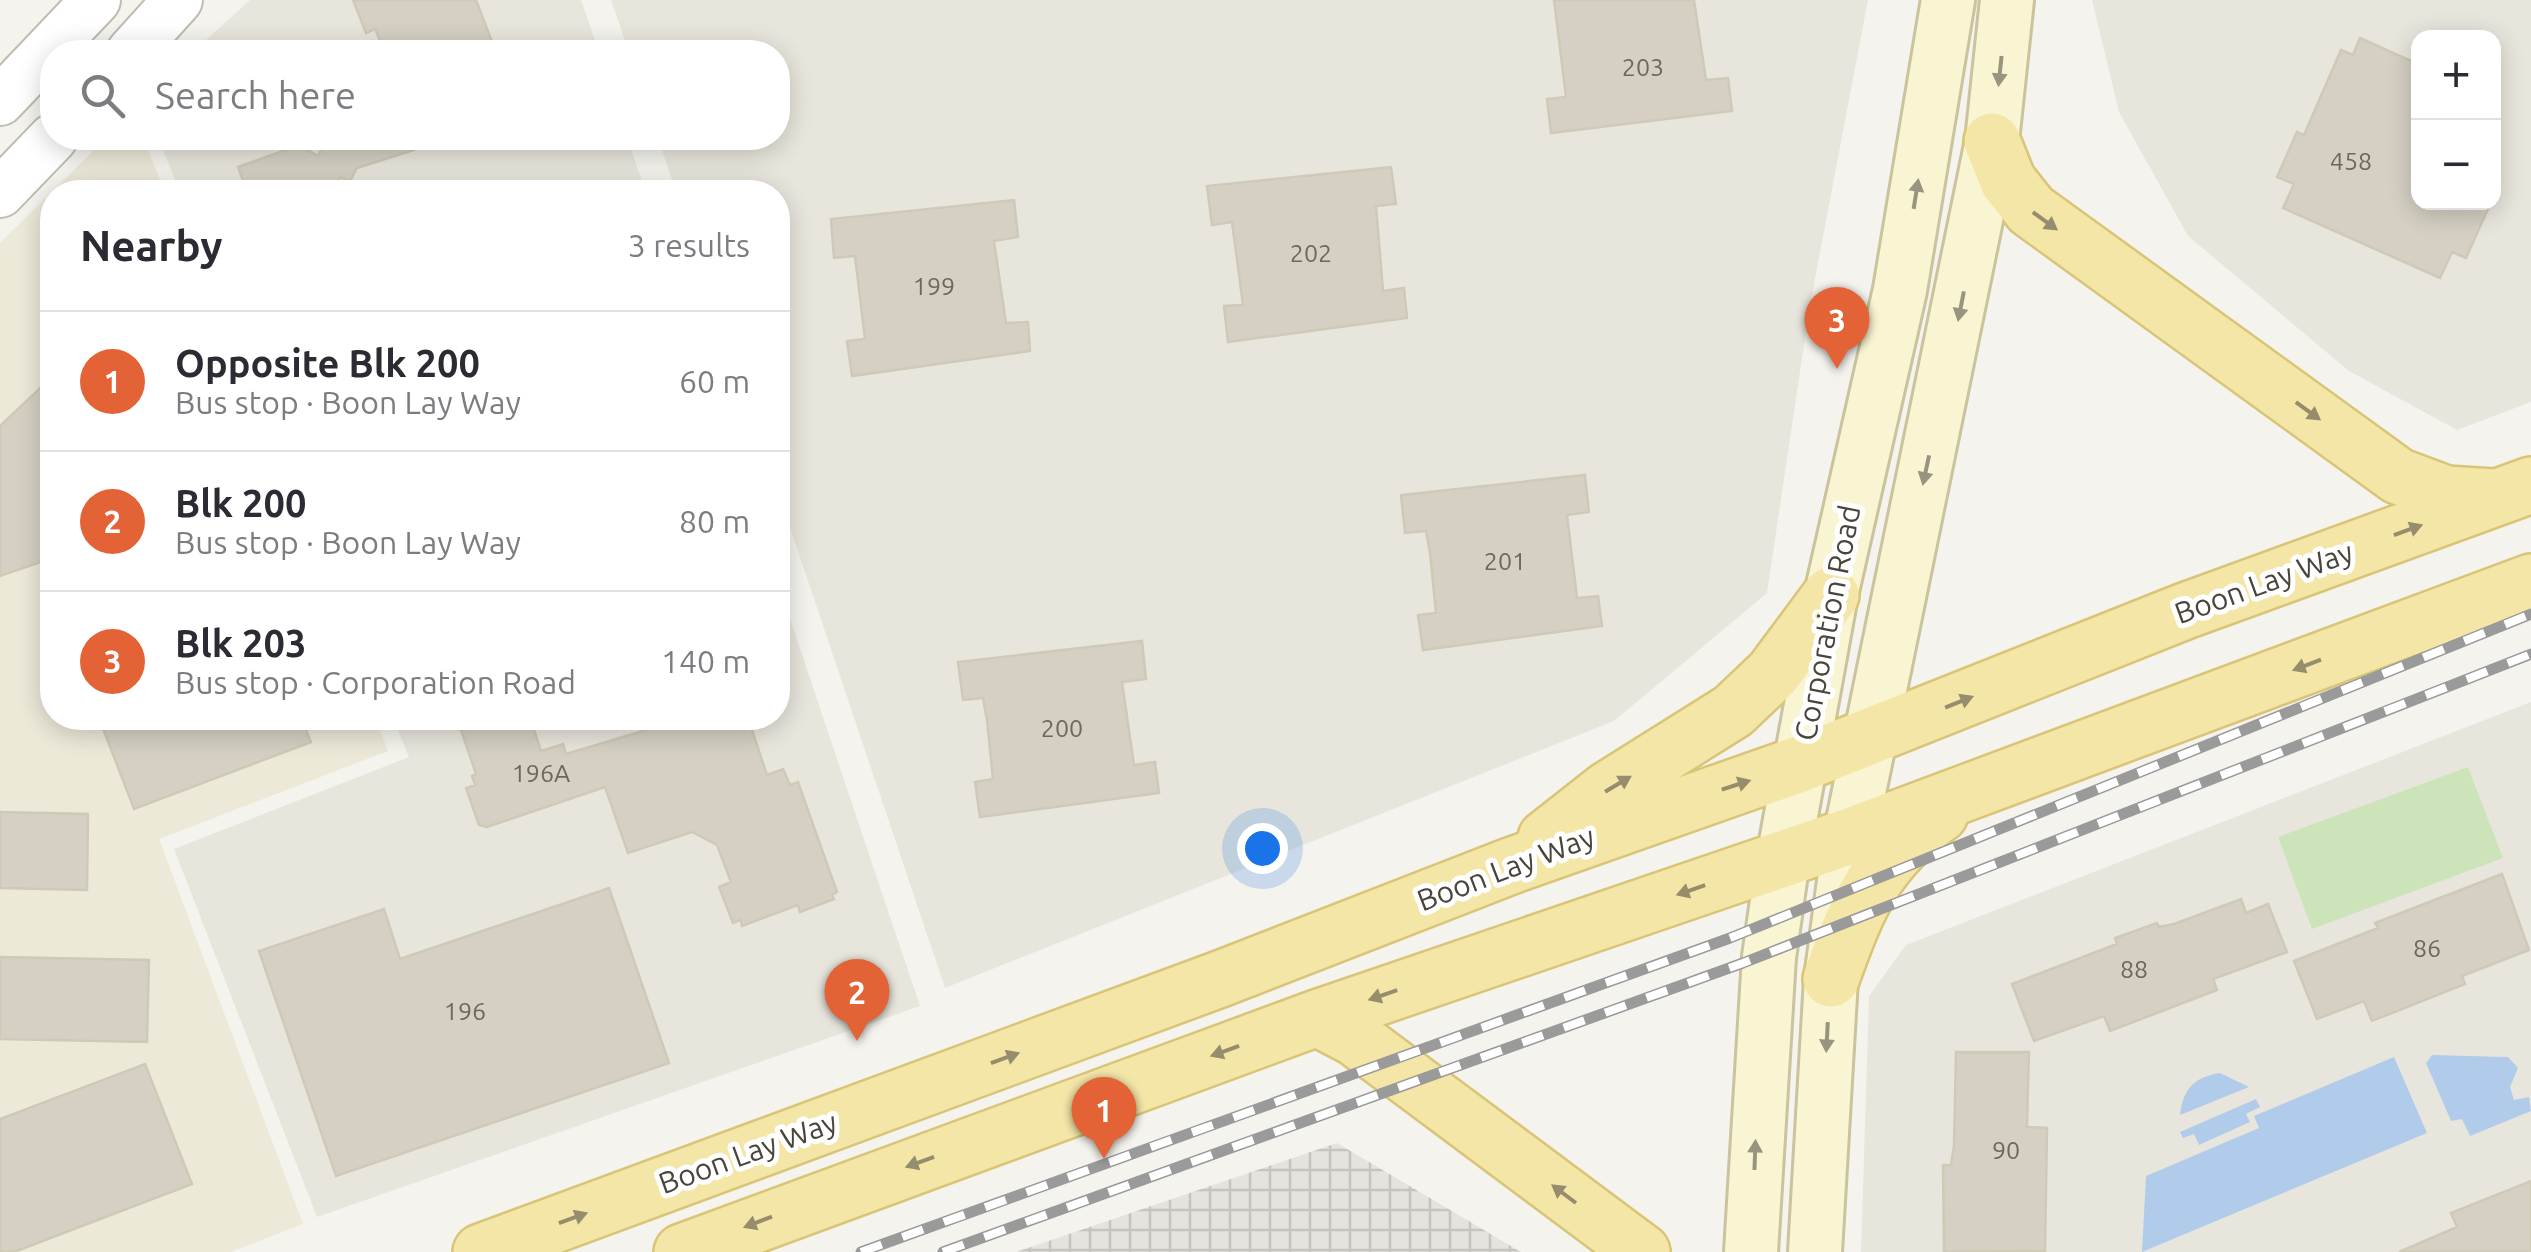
<!DOCTYPE html>
<meta charset="utf-8">
<style>
:root{--surface:#fff;--page:#f2f2f3;--text:#2b2b33;--muted:#7c7c81;--line:#e1e1e2;--accent:#e36336}
body{margin:0;font-family:Ubuntu,sans-serif;background:var(--page);color:var(--text)}
.controls{position:absolute;right:30px;top:30px;display:grid;overflow:hidden;border-radius:20px;box-shadow:0 5px 25px #0003}
.controls button{width:90px;height:90px;display:grid;place-items:center;padding:0;border:0;border-bottom:2px solid var(--line);background:var(--surface);color:var(--text);font:50px sans-serif}
.you{position:absolute;left:1262px;top:848px;width:35px;height:35px;margin:-25px;border:8px solid #fff;border-radius:50%;background:#1a73e8;box-shadow:0 0 0 15px #1a73e833}
.badge{display:grid;place-items:center;width:65px;height:65px;border-radius:50%;background:var(--accent);color:#fff;font-size:32px;font-weight:700}
.pin{position:absolute;translate:-50% -82px;filter:drop-shadow(0 2px 5px #0008)}
.pin::after{content:'';position:absolute;top:52px;width:35px;height:30px;background:inherit;clip-path:polygon(0 0,100% 0,50% 100%)}
.list{margin:0;padding:0;list-style:none}
h2{display:flex;justify-content:space-between;align-items:center;height:130px;margin:0;padding:0 40px;font-size:42px}
h2 small{font-size:32px;font-weight:400;color:var(--muted)}
.list li{display:grid;grid-template-columns:65px 1fr auto;gap:30px;align-items:center;box-sizing:border-box;height:140px;padding:0 40px;border-top:2px solid var(--line)}
.list b{display:block;font-size:38px;white-space:nowrap}
.list p{margin:0;font-size:32px;white-space:nowrap;color:var(--muted)}
.list em{font-size:32px;font-style:normal;color:var(--muted)}
.icon{flex:none;width:55px;height:55px;fill:none;stroke:currentColor;stroke-width:2;stroke-linecap:round;stroke-linejoin:round}
.map{position:relative;flex:none;width:2531px;height:1252px;overflow:hidden}
.search{position:absolute;background:var(--surface);box-shadow:0 5px 25px #0003;left:40px;top:40px;width:750px;height:110px;display:flex;align-items:center;gap:25px;box-sizing:border-box;padding:0 35px;border-radius:40px;color:var(--muted);font-size:38px}
.panel{position:absolute;background:var(--surface);box-shadow:0 5px 25px #0003;left:40px;top:180px;width:750px;height:550px;border-radius:40px}
.map>svg:first-child{display:block}
.residential{fill:#e8e6dc;fill-rule:evenodd}
.industrial{fill:url(#industrial-grid)}
.education{fill:#ece9d9}
.green{fill:#cde4bb}
.water{fill:#b1ccea}
.building{fill:#d5d0c3;stroke:#cfc9b7;stroke-width:2.5}
.lines{fill:none;stroke-linecap:round;stroke-linejoin:round}
.tertiary-casing{stroke:#c0bcb0;stroke-width:52}
.secondary-casing{stroke:#c9c39e;stroke-width:58}
.primary-casing{stroke:#d8c578;stroke-width:60}
.tertiary{stroke:#fff;stroke-width:48}
.secondary{stroke:#f9f4d2;stroke-width:52}
.primary{stroke:#f4e6a7;stroke-width:55}
.rail-casing{stroke:#9a9a9a;stroke-width:11}
.rail{stroke:#fff;stroke-width:8;stroke-dasharray:22;stroke-linecap:butt}
.oneway{fill:#98947f}
.oneway2{fill:#968d6c}
.labels{text-anchor:middle;stroke-width:10;stroke-linejoin:round;paint-order:stroke}
.number-label{font-size:25px;fill:#6c685d}
.street-label{font-size:30px;fill:#49453b;stroke:#fff}
</style>
<div class="map">
<svg width="2531" height="1252" viewBox="0 0 2531 1252">
<defs>
<pattern id="industrial-grid" width="8" height="8" patternUnits="userSpaceOnUse" patternTransform="scale(2.5)"><rect width="8" height="8" fill="#e5e3de"/><path d="M0 4h8M4 0v8" fill="none" stroke="#c6c4bf"/></pattern>
</defs>
<rect width="100%" height="100%" fill="#f5f3ed"/>
<!-- residential -->
<path class="residential" d="M250 0H581L599 52H193Z
M611 0H1868L1810 305 1767 593 1614 721 945 988 778 492V192H676L658 138H778V52H629Z
M2092 0H2531V402L2457 430 2349 371 2188 236 2119 112ZM2418 38H2494V202H2418Z
M158 138H627L646 192H180Z
M778 583 920 1006 317 1217 174 849 409 757 393 718H778Z
M2531 702V1252H1861L1869 996 1906 945Z"/>
<!-- industrial -->
<path class="industrial" d="M1337 1143 1521 1252H1016Z"/>
<!-- education -->
<path class="education" d="M106 138H143L165 192H52V718H375L388 751 159 839 303 1224 231 1252H0V243Z"/>
<!-- green -->
<path class="green" d="M2468 767 2503 858 2312 929 2278 837Z"/>
<!-- water -->
<path class="water" d="M2432 1055 2508 1057 2518 1068 2510 1087 2514 1100 2529 1097 2531 1111 2470 1136 2462 1119 2451 1121 2426 1063Z
M2394 1057 2427 1133 2142 1252 2146 1176 2259 1128 2254 1116Z
M2220 1073 2249 1087 2180 1115C2183 1089 2194 1077 2220 1073Z
M2256 1099 2260 1107 2246 1114 2250 1122 2199 1145 2194 1134 2183 1138 2180 1132Z"/>
<!-- building -->
<path class="building" d="M353 0H476L496 52H385L375 29 366 33Z
M1554 0H1694L1706 80 1728 78 1732 111 1551 133 1547 99 1566 97Z
M2360 38 2418 64V202H2491L2466 258 2452 252 2440 278 2283 208 2294 184 2277 177 2297 132 2304 135 2341 50 2353 55Z
M327 138H432L433 144 357 168 350 181 340 177 332 192H247L238 167 299 145 318 156Z
M1391 167 1396 204 1376 206 1383 291 1404 288 1407 318 1228 342 1224 306 1243 305 1232 222 1212 225 1207 186Z
M1014 200 1018 237 994 241 1006 323 1028 322 1030 351 852 376 847 341 865 339 855 256 834 258 831 219Z
M52 377V558L0 576V426Z
M1585 475 1589 512 1567 515 1577 598 1598 596 1602 626 1423 650 1418 615 1436 613 1430 553 1426 531 1405 533 1401 495Z
M1142 641 1146 679 1122 682 1134 765 1155 762 1159 793 980 817 975 782 993 779 987 720 983 698 963 700 958 662Z
M99 718H301L311 742 134 809Z
M457 718H530L541 751 563 744 566 754 686 718H748L767 775 783 769 790 785 798 782 837 892 832 895 834 899 800 912 798 905 742 926 741 920 733 923 719 887 731 882 717 845 692 832 628 853 605 787 487 827 479 825 466 788 475 785 472 776 476 774Z
M0 812 88 814 87 890 0 888Z
M2502 874 2529 950 2462 976 2465 984 2372 1021 2364 1001 2317 1019 2294 961 2378 928 2375 923Z
M609 888 669 1063 336 1176 259 951 384 909 400 959Z
M2241 899 2246 913 2268 904 2287 952 2213 979 2217 990 2110 1031 2104 1016 2034 1041 2012 984 2117 944 2115 938 2157 923 2159 927 2174 924Z
M0 957 149 960 147 1042 0 1039Z
M1956 1052H2029L2027 1127 2047 1128 2045 1251 1944 1252 1943 1165H1951L1954 1146Z
M145 1064 192 1184 14 1252H0V1119Z
M2531 1181V1252H2399L2457 1227 2451 1213Z"/>
<g class="lines">
<defs>
<path id="tertiary" d="M131 52 178 0
M0 101 96 0
M0 193 53 138"/>
<path id="secondary" d="M1751 1252 1769 957 1783 859 1831 595 1900 290 1948 0
M1815 1252 1831 979 1850 836 1992 141 2007 0"/>
<path id="primary" d="M1992 141 2008 181 2031 210 2398 476 2446 494 2494 497
M1546 838 1607 790 1733 711 1773 673 1831 595
M1831 979C1857 906 1875 860 1940 814
M1317 1018 1355 1038 1642 1252
M481 1252 1220 979 1513 865 1800 764 2185 611 2531 485
M682 1252 1317 1018 1850 836 2531 582"/>
</defs>
<!-- tertiary casing -->
<use href="#tertiary" class="tertiary-casing"/>
<!-- secondary casing -->
<use href="#secondary" class="secondary-casing"/>
<!-- primary casing -->
<use href="#primary" class="primary-casing"/>
<!-- tertiary -->
<use href="#tertiary" class="tertiary"/>
<!-- secondary -->
<use href="#secondary" class="secondary"/>
<!-- primary -->
<use href="#primary" class="primary"/>
<defs>
<path id="rail" d="M861 1252 1730 938 2531 614
M943 1252 1743 963 2531 654"/>
</defs>
<!-- rail casing -->
<use href="#rail" class="rail-casing"/>
<!-- rail -->
<use href="#rail" class="rail"/>
</g>
<!-- one-way arrows -->
<defs><path id="oneway-solid" d="M-6-.8H1V-3.2L6.5 0L1 3.2V.8H-6Z" transform="scale(2.5)"/></defs>
<g class="oneway">
<use href="#oneway-solid" transform="translate(2000 71) rotate(96)"/>
<use href="#oneway-solid" transform="translate(1916 194) rotate(-81)"/>
<use href="#oneway-solid" transform="translate(1961 306) rotate(101)"/>
<use href="#oneway-solid" transform="translate(1926 470) rotate(102)"/>
<use href="#oneway-solid" transform="translate(1827 1037) rotate(93)"/>
<use href="#oneway-solid" transform="translate(1755 1155) rotate(-88)"/>
</g>
<g class="oneway2">
<use href="#oneway-solid" transform="translate(2045 221) rotate(36)"/>
<use href="#oneway-solid" transform="translate(2308 411) rotate(36)"/>
<use href="#oneway-solid" transform="translate(2408 530) rotate(-20)"/>
<use href="#oneway-solid" transform="translate(2307 665) rotate(159)"/>
<use href="#oneway-solid" transform="translate(1959 702) rotate(-22)"/>
<use href="#oneway-solid" transform="translate(1618 784) rotate(-31)"/>
<use href="#oneway-solid" transform="translate(1736 785) rotate(-18)"/>
<use href="#oneway-solid" transform="translate(1691 890) rotate(161)"/>
<use href="#oneway-solid" transform="translate(1383 995) rotate(161)"/>
<use href="#oneway-solid" transform="translate(1225 1051) rotate(160)"/>
<use href="#oneway-solid" transform="translate(1005 1058) rotate(-20)"/>
<use href="#oneway-solid" transform="translate(920 1162) rotate(160)"/>
<use href="#oneway-solid" transform="translate(1564 1194) rotate(-143)"/>
<use href="#oneway-solid" transform="translate(573 1218) rotate(-20)"/>
<use href="#oneway-solid" transform="translate(758 1222) rotate(159)"/>
</g>
<g class="labels">
<!-- number labels -->
<g class="number-label">
<text x="1643" y="76">203</text>
<text x="2351" y="170">458</text>
<text x="1311" y="262">202</text>
<text x="934" y="295">199</text>
<text x="1505" y="570">201</text>
<text x="1062" y="737">200</text>
<text x="541" y="782">196A</text>
<text x="2427" y="957">86</text>
<text x="2134" y="978">88</text>
<text x="465" y="1020">196</text>
<text x="2006" y="1159">90</text>
</g>
<!-- street labels -->
<g class="street-label">
<text transform="translate(2264 583) rotate(-20)" y="10">Boon Lay Way</text>
<text transform="translate(1828 623) rotate(-79)" y="10">Corporation Road</text>
<text transform="translate(1506 869) rotate(-21)" y="10">Boon Lay Way</text>
<text transform="translate(748 1153) rotate(-20)" y="10">Boon Lay Way</text>
</g>
</g>
</svg>
<div class="controls">
<button>+</button>
<button>−</button>
</div>
<div class="you"></div>
<div class="pin badge" style="left:1104px;top:1159px">1</div>
<div class="pin badge" style="left:857px;top:1041px">2</div>
<div class="pin badge" style="left:1837px;top:369px">3</div>
<div class="search"><svg class="icon" aria-label="search" viewBox="0 0 24 24"><circle cx="10" cy="10" r="6"/><path d="M15 15l6 6"/></svg>Search here</div>
<section class="panel">
<h2>Nearby<small>3 results</small></h2>
<ul class="list">
<li><span class="badge">1</span><div><b>Opposite Blk 200</b><p>Bus stop · Boon Lay Way</p></div><em>60 m</em></li>
<li><span class="badge">2</span><div><b>Blk 200</b><p>Bus stop · Boon Lay Way</p></div><em>80 m</em></li>
<li><span class="badge">3</span><div><b>Blk 203</b><p>Bus stop · Corporation Road</p></div><em>140 m</em></li>
</ul>
</section>
</div>
